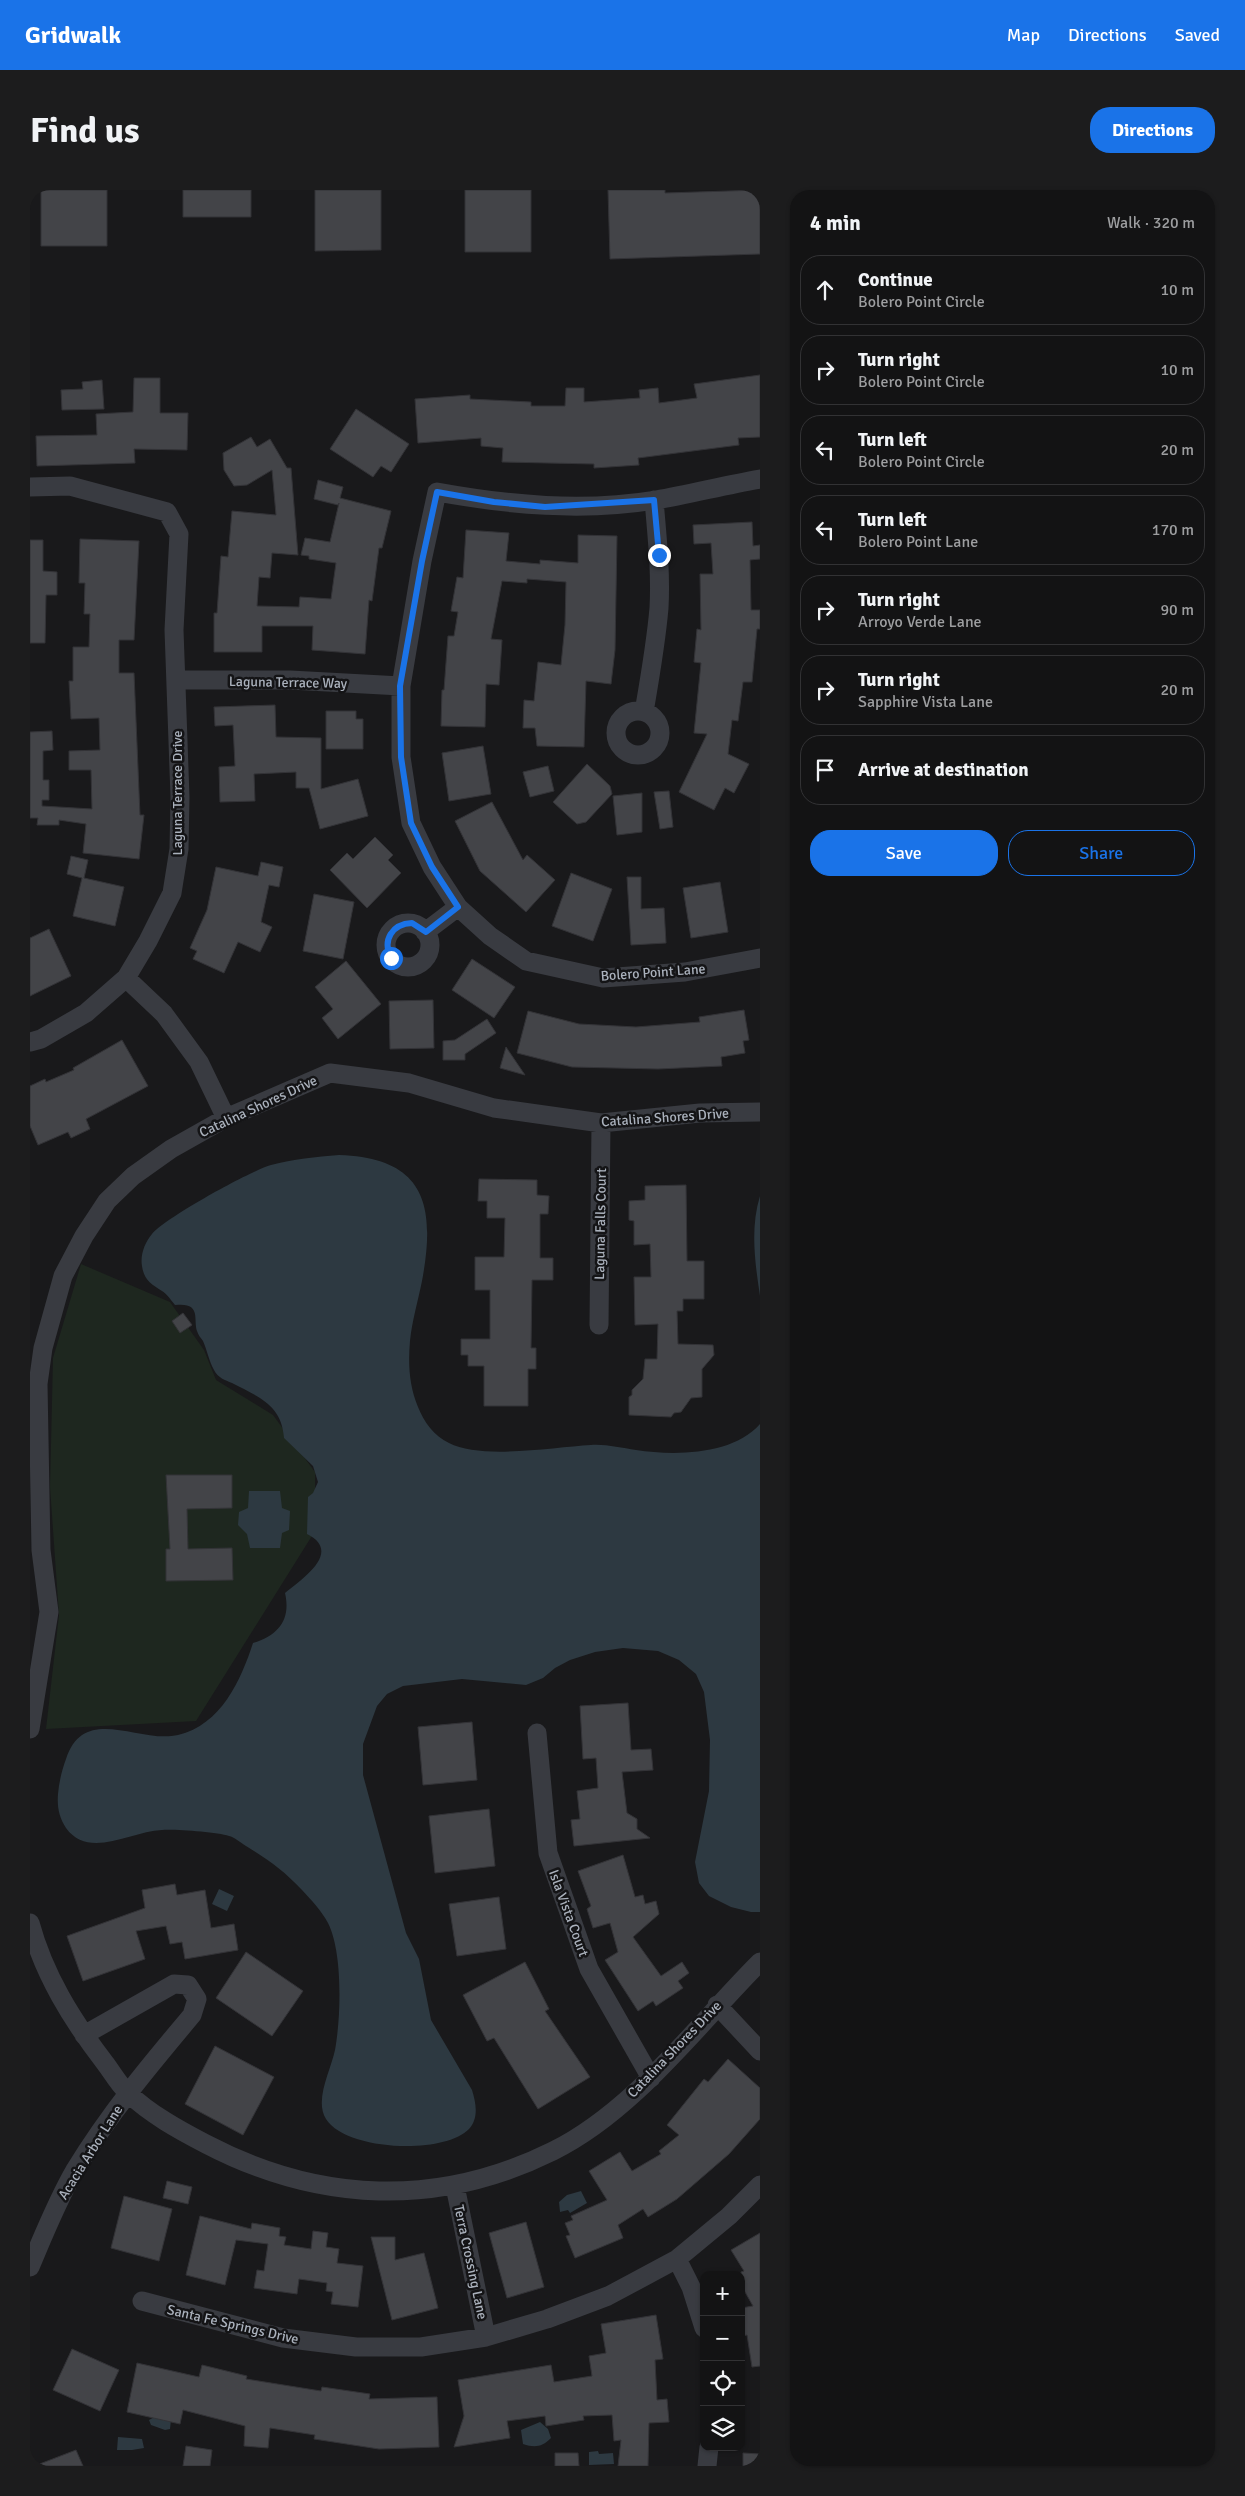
<!DOCTYPE html>
<meta charset="utf-8">
<style>
:root{--surface:#131314;--page:#1c1c1d;--text:#f1f3f6;--muted:#9d9ea0;--line:#323234;--accent:#1a73e8}
body{margin:0;font-family:Signika,sans-serif;background:var(--page);color:var(--text)}
.controls{position:absolute;right:15px;bottom:15px;display:grid;overflow:hidden;border-radius:10px;box-shadow:0 1px 4px #0004}
.controls button{width:45px;height:45px;display:grid;place-items:center;padding:0;border:0;border-bottom:1px solid var(--line);background:var(--surface);color:var(--text);font:25px sans-serif}
.stop{position:absolute;width:15px;height:15px;margin:-11px;border:4px solid #1a73e8;border-radius:50%;background:#fff}
.stop.end{background:#1a73e8;border-color:#fff;box-shadow:0 1px 5px #0008}
.list{margin:0;padding:0;list-style:none}
h2{display:flex;justify-content:space-between;align-items:center;height:65px;margin:0;padding:0 20px;font-size:21px}
h2 small{font-size:16px;font-weight:400;color:var(--muted)}
.list li{display:grid;grid-template-columns:32px 1fr auto;gap:15px;align-items:center;box-sizing:border-box;height:70px;margin:0 10px 10px;padding:0 10px;border:1px solid var(--line);border-radius:20px}
.list b{display:block;font-size:19px;white-space:nowrap}
.list p{margin:0;font-size:16px;white-space:nowrap;color:var(--muted)}
.list em{font-size:16px;font-style:normal;color:var(--muted)}
.actions{display:flex;gap:10px;padding:15px 20px}
.actions a{flex:1;padding:11px 0;border:1px solid var(--accent);border-radius:20px;text-align:center;font-size:18px;color:var(--accent)}
.actions .main{background:var(--accent);color:#fff}
.icon{flex:none;width:28px;height:28px;fill:none;stroke:currentColor;stroke-width:2;stroke-linecap:round;stroke-linejoin:round}
.map{position:relative;flex:none;width:730px;height:2276px;overflow:hidden;border-radius:20px}
header{display:flex;align-items:center;gap:30px;box-sizing:border-box;height:70px;padding:0 25px;background:var(--accent);color:#fff}
header strong{font-size:24px}
nav{display:flex;gap:28px;margin-inline-start:auto;font-size:18px}
.intro{display:flex;align-items:center;justify-content:space-between;box-sizing:border-box;height:120px;padding:0 30px}
h1{margin:0;font-size:35px}
.button{padding:12px 22px;border-radius:20px;background:var(--accent);color:#fff;font-size:18px;font-weight:700}
main{display:flex;gap:30px;padding:0 30px}
aside{flex:1;background:var(--surface);border-radius:20px;box-shadow:0 1px 4px #0004}
.map>svg:first-child{display:block}
.green{fill:#1e271f}
.water{fill:#2d3941}
.building{fill:#434448;stroke:#333337}
.lines{fill:none;stroke-linecap:round;stroke-linejoin:round}
.minor{stroke:#393b41;stroke-width:19}
.route{stroke:#1a73e8;stroke-width:6}
.labels{text-anchor:middle;stroke-width:5;stroke-linejoin:round;paint-order:stroke}
.street-label{font-size:14px;fill:#aab1bc;stroke:#141416}
</style>
<header>
<strong>Gridwalk</strong>
<nav><a>Map</a><a>Directions</a><a>Saved</a></nav>
</header>
<div class="intro"><h1>Find us</h1><a class="button">Directions</a></div>
<main>
<div class="map">
<svg width="730" height="2276" viewBox="0 0 730 2276">
<rect width="100%" height="100%" fill="#19191b"/>
<!-- green -->
<path class="green" d="M51 1074 140 1112 174 1160 186 1190 243 1225 285 1282V1341L166 1531 16 1539 29 1425 20 1297 23 1168Z"/>
<!-- water -->
<path class="water" d="M309 965C396 968 406 1016 392 1091 388 1111 382 1131 380 1151 378 1173 379 1196 388 1217 394 1232 404 1246 419 1253 451 1270 524 1257 561 1255 576 1254 591 1258 606 1260 645 1266 703 1265 730 1234V1722H721L701 1717 679 1706 669 1693 665 1672 679 1601 680 1550 674 1502 666 1484 649 1470 628 1461 593 1458 565 1462 540 1470 525 1478 513 1488 496 1495 432 1489 373 1496 357 1504 347 1516 333 1554V1585L376 1743 389 1769 401 1830 442 1900C446 1913 449 1928 439 1939 414 1965 316 1961 296 1929 284 1910 301 1880 305 1860 311 1827 313 1763 298 1733 291 1720 282 1711 272 1700 253 1680 240 1671 216 1656 211 1653 204 1647 199 1646 187 1642 144 1639 132 1640 101 1641 59 1670 36 1638 29 1627 27 1617 28 1604 29 1592 32 1580 36 1569 54 1513 109 1554 148 1545 191 1535 211 1490 223 1453 249 1445 261 1429 255 1403 272 1389 313 1362 277 1344L278 1307 283 1303 288 1292 283 1276 254 1248C252 1215 229 1207 202 1193 195 1190 188 1188 184 1180 179 1171 177 1160 173 1151 171 1148 168 1145 167 1141 163 1129 172 1112 145 1115 141 1110 137 1104 132 1101 121 1094 114 1090 112 1076 110 1065 115 1052 122 1044 135 1028 220 981 241 975 263 969 286 967 309 965Z
M730 1006V1106C725 1073 720 1038 730 1006Z
M219 1301H250L252 1318 260 1321 259 1340 252 1343 250 1358H220L217 1344 208 1335 209 1322 218 1318Z
M189 1699 204 1706 197 1721 182 1714Z
M551 2001 557 2013 540 2023 538 2020 530 2022 529 2012 537 2005Z
M126 2226 141 2230 140 2239 135 2240 121 2235 119 2230Z
M510 2232 518 2239 521 2248C512 2257 505 2258 493 2254L491 2240Z
M88 2247 112 2249 114 2258 102 2260H87Z
M568 2261 569 2264 583 2263 584 2274 559 2275V2262Z"/>
<!-- building -->
<path class="building" d="M11 0H77V56H11Z
M153 0H221V27H153Z
M285 0H351V60L285 61Z
M435 0H501V62H435Z
M578 0H635V3L730 0V64L580 69Z
M730 185V247L708 248 709 255 608 268 609 275 564 278V274L472 272 473 258 451 256V248L388 253 385 209 440 205V209L501 212V216H535L536 198H554V212L610 208 609 200 628 198 629 213 667 208 664 194Z
M104 188H130V223H158L157 260 104 259 105 273 7 276 6 246 67 245 66 224 103 222Z
M72 190 74 219 32 220 31 200 53 199 52 192Z
M326 219 379 254 361 282 351 276 343 287 300 259Z
M221 247 227 257 240 249 257 278H261L268 365 242 363 240 388 229 387 227 416 269 417 270 407 301 409 306 373 279 369V366L271 365 275 348 300 352 309 313 308 315 284 309 288 290 313 297 310 308 361 321 352 358H349L342 411 339 410 335 464 282 460 283 436H232V462H184V423H187L191 366 198 367 202 321 246 325 242 280 217 295 204 296 194 280 193 263Z
M722 332 723 356 730 355V369L720 370 721 420H730V439H727L722 492H713L708 531 702 530 698 564 719 574 704 603 695 598 684 620 649 602 677 544 664 543 671 473 664 472 667 439 671 440 670 384H683L681 353 664 354 663 335Z
M436 340 479 343 476 371 510 374V370L548 373V345L587 346 585 460 581 494 556 491 554 557 507 556 505 538H493L494 510 504 511 508 472 531 475 535 435 536 392 497 389V393L472 391 461 449 472 450 469 495 456 494 455 537 411 536 412 500H414L418 446H424L428 422 421 421 427 387 433 388Z
M50 349 109 351 104 450H89V483H104L110 625H114L109 669 53 663 56 634 29 630V635H7L8 628H0V542L22 541 23 560 13 561V590H19V610H12V616L62 619 61 580H39V561L70 560 69 528 41 529 39 491H43V457H59L60 424H54L55 393H49Z
M0 350H13V381L27 382V405H16L15 453H0Z
M245 515 246 547 291 548V599L328 589 338 626 290 639 279 598H266V582L224 584 225 611 190 612 189 577 205 576 203 535 185 536 184 517Z
M296 521H326V529H333V559H296Z
M453 556 461 604 419 611 412 563Z
M557 574 580 596 582 604 556 632 547 634 523 612Z
M518 576 524 601 500 607 493 582Z
M639 601 643 637 630 639 624 602Z
M612 603V642L587 645 583 606Z
M462 612 493 670 497 665 525 690 496 722 450 681 425 631Z
M345 647 363 665 358 670 371 683 337 718 300 680 317 663 323 669Z
M41 666 58 670 54 688 94 697 85 736 43 726 52 688 37 684Z
M231 672 253 677 249 697 239 695 231 732 242 737 230 762 208 752 194 783 163 769 167 761 160 758 177 720 186 677 228 686Z
M541 683 582 699 563 751 522 736Z
M597 687H611V719L634 718 636 753 601 755Z
M690 692 698 742 661 748 653 698Z
M284 704 324 712 313 769 273 761Z
M19 739 41 786 0 806V748Z
M442 769 485 797 464 828 422 800Z
M316 771 351 814 308 849 292 828 303 819 285 797Z
M403 810 404 858 360 859 359 811Z
M714 820 719 850 713 851 715 863 691 867 692 876 628 879 542 877 487 863 498 821 549 834 606 837 670 832 669 827Z
M457 829 466 843 435 864V870H413V851L425 850Z
M92 850 118 896 56 929 60 939 41 948 38 942 8 955 0 936V896L15 889 16 892 44 880 43 878Z
M476 857 495 885 470 878Z
M449 989 507 990V1005L519 1006 518 1024H510V1068H523V1090H502L501 1158H506V1179H498V1216H454V1176H438V1165H431V1149H460V1100H445V1067H474L475 1028H457V1011H448Z
M656 995 657 1071H674V1109H653V1121H647L648 1154 683 1155 684 1165 672 1179V1207L661 1208 651 1222 644 1223 641 1227 599 1225V1207L602 1205V1200L613 1189 615 1169H627L628 1134 605 1135 604 1087H621L620 1054 604 1055V1031L599 1030V1011L615 1010V996Z
M153 1123 162 1135 150 1143 142 1131Z
M136 1285H202V1318L157 1319 158 1359 202 1358 203 1390 136 1391V1359H140Z
M598 1513 601 1560 621 1559 623 1580 592 1582 597 1623 607 1629V1639L620 1648 544 1656 541 1630 550 1629 547 1601 568 1598 566 1568 553 1569 550 1516Z
M442 1532 447 1590 393 1595 388 1537Z
M459 1619 465 1676 405 1683 399 1626Z
M593 1665 605 1707 613 1705 615 1714 626 1711 629 1724 603 1747 631 1786 652 1772 659 1783 648 1791 653 1798 626 1816 623 1811 608 1821 575 1770 588 1762 580 1733 563 1738 557 1719 561 1716 548 1681Z
M145 1694 147 1705 175 1700 181 1738 204 1734 208 1760 155 1769 152 1752 140 1754 136 1736 106 1741 115 1769 53 1791 37 1746 115 1718 112 1700Z
M469 1707 476 1759 427 1766 419 1714Z
M216 1762 273 1801 242 1846 186 1808Z
M495 1772 519 1819 515 1821 560 1887 508 1919 464 1848 457 1851 433 1805Z
M185 1856 244 1887 213 1945 155 1914Z
M698 1869 730 1898V1929L699 1964 647 2009 618 2027 613 2019 588 2035 593 2048 545 2068 536 2046 540 2045 535 2033 543 2030 541 2026 577 2010 559 1981 590 1962 602 1981 631 1964 629 1961 649 1945 637 1935 674 1889 678 1892Z
M137 1991 162 1997 158 2014 133 2008Z
M94 2006 142 2019 129 2071 81 2058Z
M170 2026 221 2039 222 2033 250 2038 249 2046 256 2047 254 2055 281 2059 283 2041 298 2043 296 2057 309 2059 307 2073 333 2076 328 2117 301 2114 303 2102 296 2101 297 2093 269 2089 267 2104 224 2098 227 2080 234 2081 238 2054 206 2050 195 2095 156 2085Z
M496 2032 514 2097 477 2108 459 2043Z
M730 2043V2176L722 2177 717 2145 713 2146 711 2118 723 2116 711 2095V2082L714 2081 701 2060Z
M341 2047H365V2070L394 2063 408 2118 362 2130Z
M626 2125 633 2169 625 2170 627 2210 637 2209 639 2232 619 2233 618 2276H588L591 2250 584 2251 582 2225 553 2226 554 2230 516 2236 515 2226 477 2231 480 2248 424 2257 434 2226 428 2190 521 2175 524 2192 562 2186 559 2166 576 2163 571 2134Z
M42 2159 89 2180 70 2221 23 2200Z
M107 2173 169 2187 172 2175 217 2186 216 2189 291 2201 292 2197 340 2204 339 2209 407 2207 409 2257 349 2259 284 2249 285 2245 240 2238 238 2258 214 2256 215 2236 153 2220 150 2234 97 2222Z
M156 2256 182 2260 180 2276H153Z
M46 2260 53 2276H7V2275Z
M525 2263H548L549 2276H525Z
M713 2263 730 2264V2276H713Z"/>
<g class="lines">
<!-- minor -->
<path class="minor" d="M730 289C695 295 661 304 626 310 552 322 479 315 407 302L392 371 371 496V567L381 633 402 677 428 717 460 746 496 771 573 788 655 782 730 768
M0 297 40 296 137 322 149 344 144 440 150 607 149 659 142 703 118 751 96 788 56 823 11 849 0 852
M146 490H260L371 496
M586 543a22 22 0 1 1 44 0a22 22 0 1 1-44 0Z
M614 522C620 487 626 453 629 418 631 382 627 346 624 310
M356 755a22 22 0 1 1 44 0a22 22 0 1 1-44 0Z
M395 742 428 717
M96 788 134 824 169 872 196 928
M569 1135 571 933
M0 1539 19 1422 11 1360 8 1194 13 1158 33 1086 54 1046 77 1011 103 986 141 959 196 928 300 883 379 893 464 918 571 933 670 923 730 922
M507 1543 518 1663 559 1779 621 1888
M0 1733C14 1785 42 1830 75 1873 82 1882 89 1895 98 1903 120 1924 149 1940 176 1954 289 2013 408 2018 523 1961 604 1921 667 1835 730 1772
M687 1815 730 1861
M425 1996 456 2147
M647 2069 661 2097 674 2138
M0 2077C14 2044 27 2011 45 1980 79 1924 120 1875 162 1825L167 1809 158 1795 144 1794 54 1845
M112 2111 253 2148 326 2157H391L456 2147 517 2129 578 2106 647 2069 699 2026 730 1995
M677 2276 679 2257"/>
</g>
<g class="lines">
<!-- route -->
<path class="route" d="M361 768C352 750 362 734 382 733L396 742 428 717 402 677 381 633 371 567 370 496 392 371 407 302 464 312 515 317 624 310 629 365"/>
</g>
<g class="labels">
<!-- street labels -->
<g class="street-label">
<text transform="translate(258 492) rotate(1)" y="5">Laguna Terrace Way</text>
<text transform="translate(147 603) rotate(-90)" y="5">Laguna Terrace Drive</text>
<text transform="translate(623 782) rotate(-4)" y="5">Bolero Point Lane</text>
<text transform="translate(228 916) rotate(-25)" y="5">Catalina Shores Drive</text>
<text transform="translate(635 927) rotate(-4)" y="5">Catalina Shores Drive</text>
<text transform="translate(570 1034) rotate(-89)" y="5">Laguna Falls Court</text>
<text transform="translate(539 1723) rotate(70)" y="5">Isla Vista Court</text>
<text transform="translate(644 1859) rotate(-46)" y="5">Catalina Shores Drive</text>
<text transform="translate(60 1962) rotate(-58)" y="5">Acacia Arbor Lane</text>
<text transform="translate(441 2072) rotate(78)" y="5">Terra Crossing Lane</text>
<text transform="translate(203 2134) rotate(13)" y="5">Santa Fe Springs Drive</text>
</g>
</g>
</svg>
<div class="controls">
<button>+</button>
<button>−</button>
<button><svg class="icon" aria-label="locate" viewBox="0 0 24 24"><circle cx="12" cy="12" r="6"/><path d="M12 2v4M12 18v4M2 12h4M18 12h4"/></svg></button>
<button><svg class="icon" aria-label="layers" viewBox="0 0 24 24"><path d="M12 4l9 5-9 5-9-5zM3 14l9 5 9-5"/></svg></button>
</div>
<div class="stop" style="left:361px;top:768px"></div>
<div class="stop end" style="left:629px;top:365px"></div>
</div>
<aside>
<h2>4 min<small>Walk · 320 m</small></h2>
<ul class="list">
<li><svg class="icon" aria-label="ahead" viewBox="0 0 24 24"><path d="M12 20V5M6 11l6-6 6 6"/></svg><div><b>Continue</b><p>Bolero Point Circle</p></div><em>10 m</em></li>
<li><svg class="icon" aria-label="right" viewBox="0 0 24 24"><path d="M7 20v-9h11M14 6l5 5-5 5"/></svg><div><b>Turn right</b><p>Bolero Point Circle</p></div><em>10 m</em></li>
<li><svg class="icon" aria-label="left" viewBox="0 0 24 24"><path d="M17 20v-9H6M10 6l-5 5 5 5"/></svg><div><b>Turn left</b><p>Bolero Point Circle</p></div><em>20 m</em></li>
<li><svg class="icon" aria-label="left" viewBox="0 0 24 24"><path d="M17 20v-9H6M10 6l-5 5 5 5"/></svg><div><b>Turn left</b><p>Bolero Point Lane</p></div><em>170 m</em></li>
<li><svg class="icon" aria-label="right" viewBox="0 0 24 24"><path d="M7 20v-9h11M14 6l5 5-5 5"/></svg><div><b>Turn right</b><p>Arroyo Verde Lane</p></div><em>90 m</em></li>
<li><svg class="icon" aria-label="right" viewBox="0 0 24 24"><path d="M7 20v-9h11M14 6l5 5-5 5"/></svg><div><b>Turn right</b><p>Sapphire Vista Lane</p></div><em>20 m</em></li>
<li><svg class="icon" aria-label="arrive" viewBox="0 0 24 24"><path d="M6 21V4h12l-3 4 3 4H6"/></svg><div><b>Arrive at destination</b></div></li>
</ul>
<div class="actions"><a class="main">Save</a><a>Share</a></div>
</aside>
</main>
